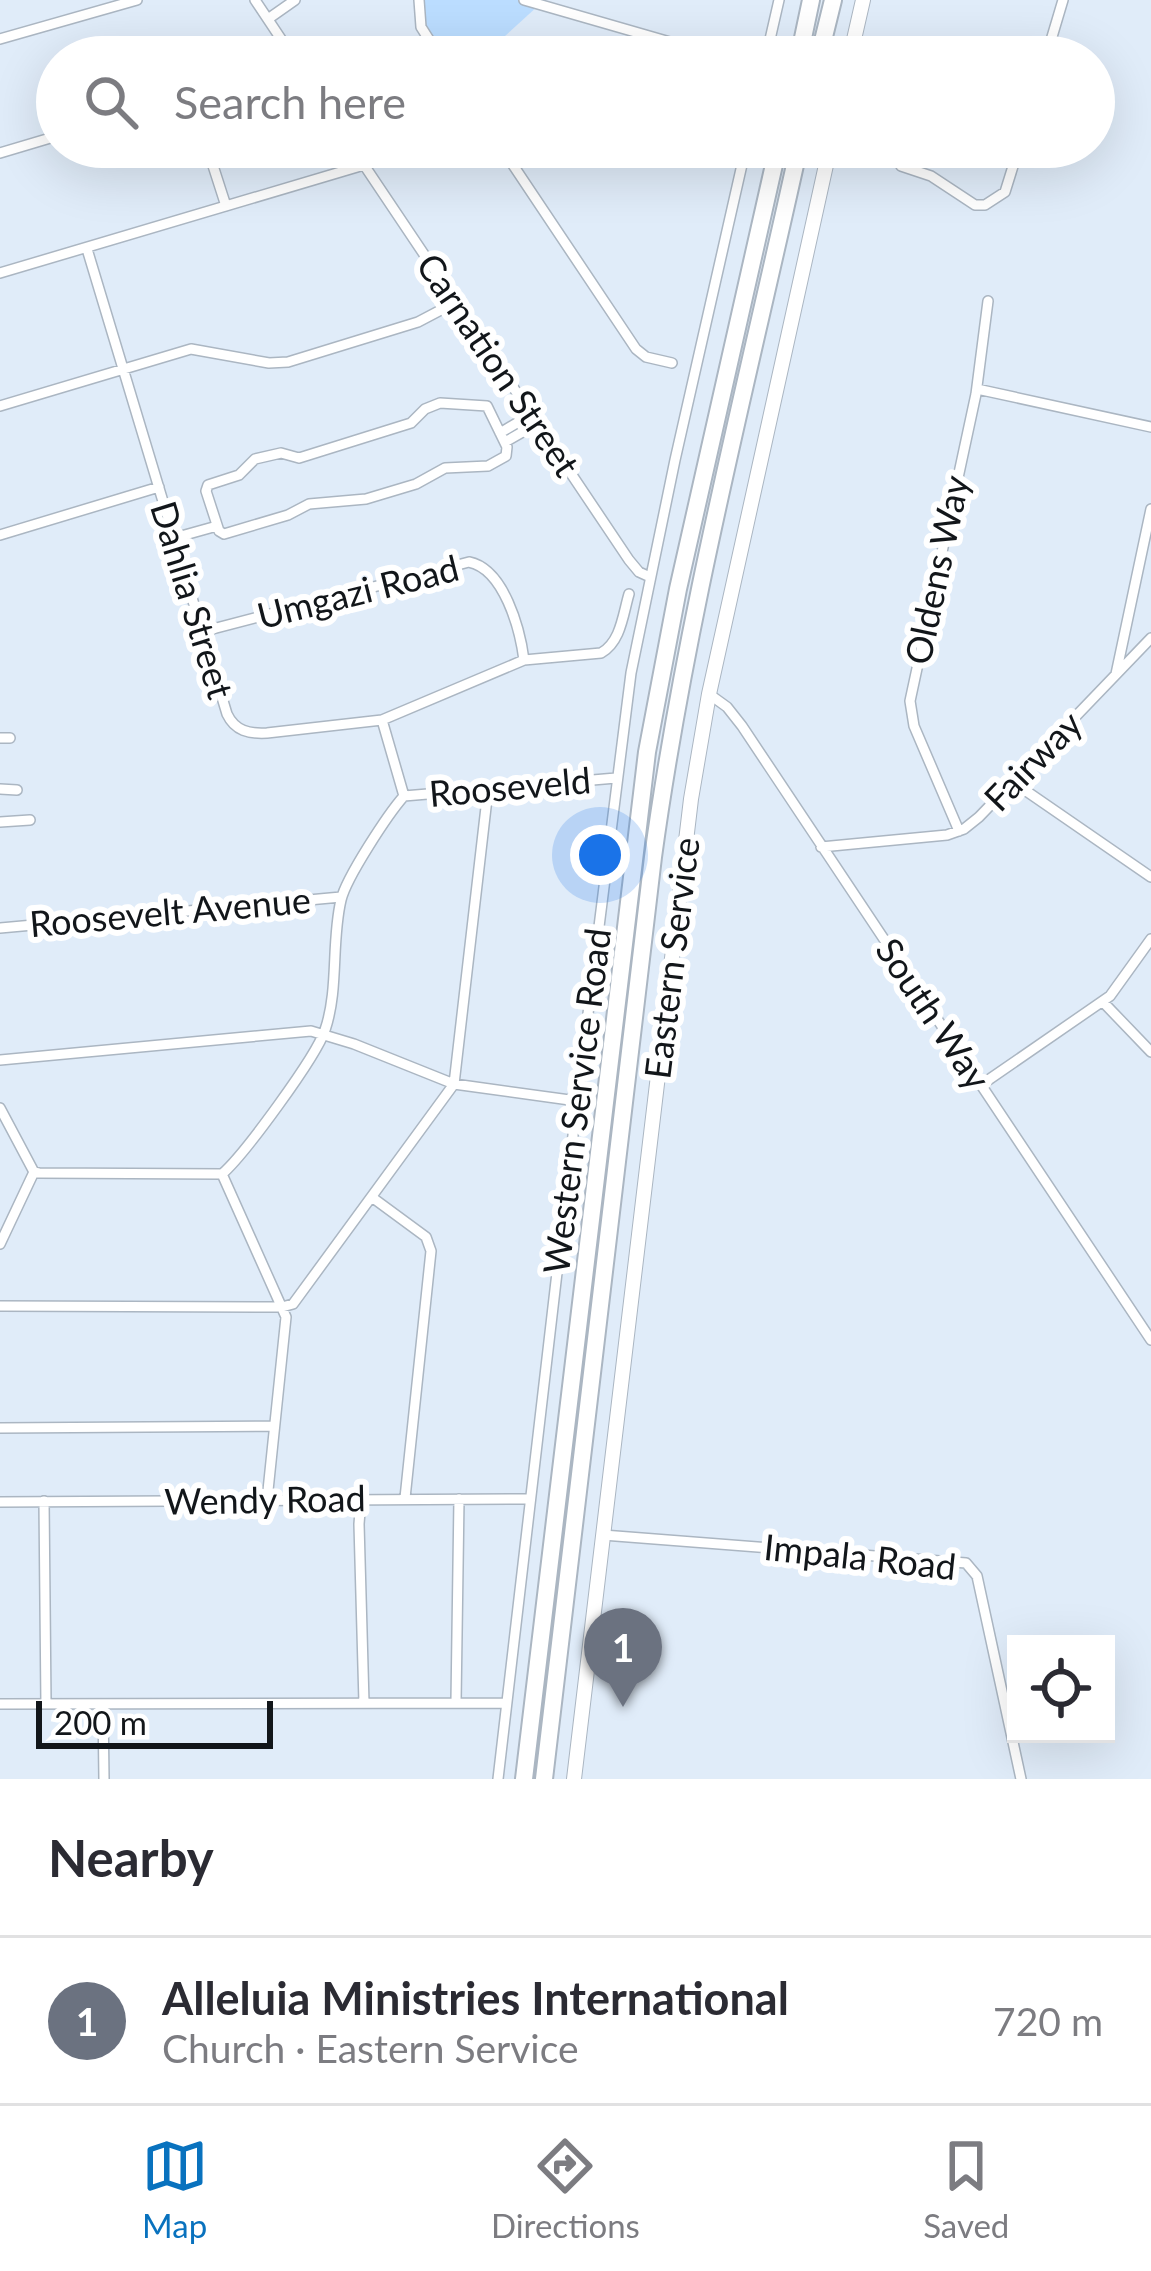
<!DOCTYPE html>
<meta charset="utf-8">
<style>
:root{--surface:#fff;--page:#f2f2f3;--text:#2b2b33;--muted:#7c7c81;--line:#e1e1e2;--accent:#0972be}
body{margin:0;font-family:Lato,sans-serif;background:var(--page);color:var(--text)}
.controls{position:absolute;right:36px;bottom:36px;display:grid;overflow:hidden;border-radius:0px;box-shadow:0 12px 48px #0002}
.controls button{width:108px;height:108px;display:grid;place-items:center;padding:0;border:0;border-bottom:3px solid var(--line);background:var(--surface);color:var(--text);font:60px sans-serif}
.scale{position:absolute;left:36px;bottom:30px;width:237px;box-sizing:border-box;padding-left:12px;border:6px solid #12161a;border-top:0;font-size:33px;line-height:42px;white-space:nowrap;color:#12161a;-webkit-text-stroke:9px #fff;paint-order:stroke}
.you{position:absolute;left:600px;top:855px;width:42px;height:42px;margin:-30px;border:9px solid #fff;border-radius:50%;background:#1a73e8;box-shadow:0 0 0 18px #1a73e833}
.badge{display:grid;place-items:center;width:78px;height:78px;border-radius:50%;background:var(--accent);color:#fff;font-size:39px;font-weight:700}
.pin{position:absolute;translate:-50% -99px;filter:drop-shadow(0 3px 6px #0008)}
.pin::after{content:'';position:absolute;top:63px;width:42px;height:36px;background:inherit;clip-path:polygon(0 0,100% 0,50% 100%)}
.list{margin:0;padding:0;list-style:none}
h2{display:flex;justify-content:space-between;align-items:center;height:156px;margin:0;padding:0 48px;font-size:51px}
h2 small{font-size:39px;font-weight:400;color:var(--muted)}
.list li{display:grid;grid-template-columns:78px 1fr auto;gap:36px;align-items:center;box-sizing:border-box;height:168px;padding:0 48px;border-top:3px solid var(--line)}
.list b{display:block;font-size:45px;white-space:nowrap}
.list p{margin:0;font-size:39px;white-space:nowrap;color:var(--muted)}
.list em{font-size:39px;font-style:normal;color:var(--muted)}
.icon{flex:none;width:66px;height:66px;fill:none;stroke:currentColor;stroke-width:2;stroke-linecap:round;stroke-linejoin:round}
.map{position:relative;flex:none;width:1151px;height:1779px;overflow:hidden}
.search{position:absolute;background:var(--surface);box-shadow:0 12px 48px #0002;left:36px;right:36px;top:36px;height:132px;display:flex;align-items:center;gap:30px;box-sizing:border-box;padding:0 42px;border-radius:66px;color:var(--muted);font-size:45px}
.sheet{height:324px;background:var(--surface)}
nav{display:flex;justify-content:space-around;align-items:center;box-sizing:border-box;height:168px;border-top:3px solid var(--line);background:var(--surface);font-size:33px;color:var(--muted)}
nav a{display:grid;justify-items:center;gap:6px}
nav .on{color:var(--accent)}
.map>svg:first-child{display:block}
.green{fill:#bdf}
.lines{fill:none;stroke-linecap:round;stroke-linejoin:round}
.minor-casing{stroke:#abb6c2;stroke-width:12}
.primary-casing{stroke:#abb6c2;stroke-width:16}
.motorway-casing{stroke:#abb6c2;stroke-width:20}
.minor{stroke:#fff;stroke-width:9}
.primary{stroke:#fff;stroke-width:14}
.motorway{stroke:#fff;stroke-width:16}
.labels{text-anchor:middle;stroke-width:12;stroke-linejoin:round;paint-order:stroke}
.street-label{font-size:36px;fill:#12161a;stroke:#fff}
</style>
<div class="map">
<svg width="1151" height="1779" viewBox="0 0 1151 1779">
<rect width="100%" height="100%" fill="#e0ecf9"/>
<!-- green -->
<path class="green" d="M422 0H523L539 5 482 57H442L424 31Z"/>
<g class="lines">
<defs>
<path id="minor" d="M255 0 293 57
M419 0 421 27 440 57
M524 0 722 57
M268 19 295 0
M0 39 137 0
M766 57 779 0
M1046 57 1063 0
M207 147 226 206
M352 147 629 560 639 572 650 577
M501 147 636 349 646 357 672 363
M0 153 57 136
M901 166 931 176 975 205H985L1005 192 1019 147
M87 249 227 714C235 731 249 734 267 733L382 720 524 660 601 653C621 642 623 614 629 594
M0 273 364 165
M977 389 1151 427
M440 403 487 406 507 447 506 456 488 466 445 468 416 484 366 499 309 504 288 515 224 534 219 531 206 491 208 485 239 475 255 459 281 453 299 458 411 423 425 409Z
M0 406 191 349 269 363 288 362 418 322 456 302
M500 433 532 414
M505 442 538 423
M0 535 159 487
M174 538 217 526
M201 632 469 562C504 569 520 629 524 660
M1116 674 1151 509
M709 694 727 707 742 726 1151 1340
M382 720 404 796
M0 738H10
M1013 782 1151 877
M0 789 17 790
M404 796 616 778
M0 822 30 820
M959 831 914 726 910 701 976 394 988 301
M821 847 947 835 964 829 979 817 1151 638
M0 928 341 897
M1103 1002 1151 1052
M0 1060 311 1031 354 1044 454 1084 577 1101
M981 1085 1110 996 1151 939
M0 1108 34 1172 39 1173 222 1174C244 1155 316 1057 325 1030 339 989 331 942 341 900 346 878 388 814 404 796
M222 1174 286 1317 267 1500
M373 1198 426 1237 431 1251 405 1498
M0 1244 34 1172
M0 1306 282 1307 293 1304 454 1084 488 790
M0 1428 274 1426
M361 1499 359 1524 364 1703
M44 1501 46 1704
M0 1502 530 1499
M603 1535 966 1563 977 1576 1021 1779
M456 1702 459 1499
M0 1704 506 1703
M103 1704 104 1779
M498 1779 577 1101 631 673 675 460 746 147"/>
<path id="primary" d="M850 57 863 0
M574 1779 691 799 709 694 830 147"/>
<path id="motorway" d="M799 57 811 0
M819 57 833 0
M524 1779 647 752 678 589 778 147
M544 1779 653 857C686 617 747 383 799 147"/>
</defs>
<!-- minor casing -->
<use href="#minor" class="minor-casing"/>
<!-- primary casing -->
<use href="#primary" class="primary-casing"/>
<!-- motorway casing -->
<use href="#motorway" class="motorway-casing"/>
<!-- minor -->
<use href="#minor" class="minor"/>
<!-- primary -->
<use href="#primary" class="primary"/>
<!-- motorway -->
<use href="#motorway" class="motorway"/>
</g>
<g class="labels">
<!-- street labels -->
<g class="street-label">
<text transform="translate(498 365) rotate(56)" y="13">Carnation Street</text>
<text transform="translate(937 570) rotate(-78)" y="13">Oldens Way</text>
<text transform="translate(358 592) rotate(-14)" y="13">Umgazi Road</text>
<text transform="translate(192 600) rotate(73)" y="13">Dahlia Street</text>
<text transform="translate(1033 761) rotate(-46)" y="13">Fairway</text>
<text transform="translate(510 787) rotate(-5)" y="13">Rooseveld</text>
<text transform="translate(170 912) rotate(-5)" y="13">Roosevelt Avenue</text>
<text transform="translate(672 958) rotate(-83)" y="13">Eastern Service</text>
<text transform="translate(933 1014) rotate(56)" y="13">South Way</text>
<text transform="translate(577 1101) rotate(-83)" y="13">Western Service Road</text>
<text transform="translate(265 1500) rotate(-1)" y="13">Wendy Road</text>
<text transform="translate(860 1557) rotate(6)" y="13">Impala Road</text>
</g>
</g>
</svg>
<div class="controls">
<button><svg class="icon" aria-label="locate" viewBox="0 0 24 24"><circle cx="12" cy="12" r="6"/><path d="M12 2v4M12 18v4M2 12h4M18 12h4"/></svg></button>
</div>
<div class="scale">200 m</div>
<div class="you"></div>
<div class="pin badge" style="left:623px;top:1707px;background:#6b7280">1</div>
<div class="search"><svg class="icon" aria-label="search" viewBox="0 0 24 24"><circle cx="10" cy="10" r="6"/><path d="M15 15l6 6"/></svg>Search here</div>
</div>
<section class="sheet">
<h2>Nearby<small></small></h2>
<ul class="list">
<li><span class="badge" style="background:#6b7280">1</span><div><b>Alleluia Ministries International</b><p>Church · Eastern Service</p></div><em>720 m</em></li>
</ul>
</section>
<nav>
<a class="on"><svg class="icon" aria-label="map" viewBox="0 0 24 24"><path d="M3 6l6-2 6 2 6-2v14l-6 2-6-2-6 2zM9 4v14M15 6v14"/></svg>Map</a>
<a><svg class="icon" aria-label="directions" viewBox="0 0 24 24"><path d="M12 3l9 9-9 9-9-9zM9 14v-3h6M13 9l2 2-2 2"/></svg>Directions</a>
<a><svg class="icon" aria-label="saved" viewBox="0 0 24 24"><path d="M7 4h10v16l-5-4-5 4z"/></svg>Saved</a>
</nav>
